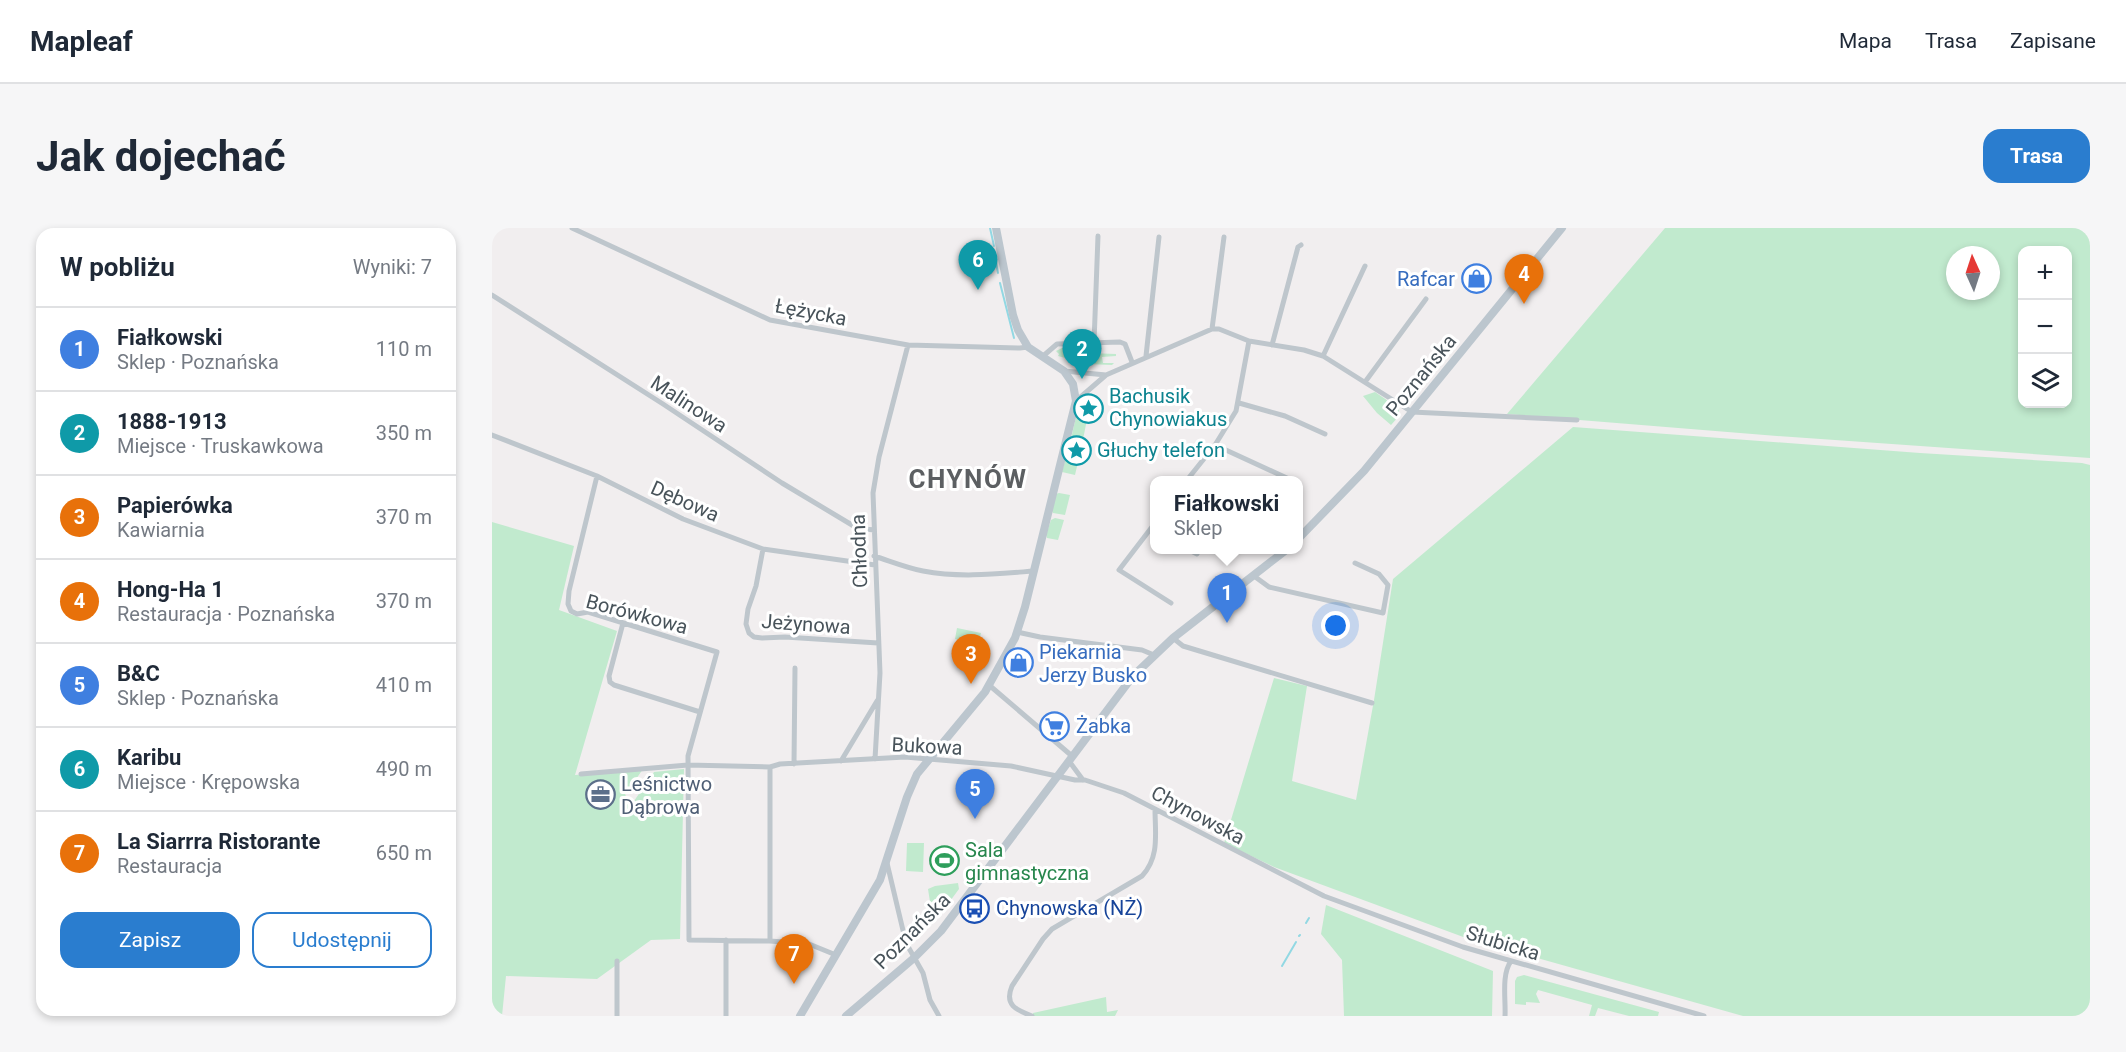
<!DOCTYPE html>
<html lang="pl">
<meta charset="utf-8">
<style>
:root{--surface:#fff;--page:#f6f6f7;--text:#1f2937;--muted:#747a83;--line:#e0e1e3;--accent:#2a7dcf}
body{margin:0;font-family:Roboto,sans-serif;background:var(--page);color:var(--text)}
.controls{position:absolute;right:18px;top:18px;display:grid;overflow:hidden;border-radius:12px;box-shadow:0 3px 9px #0003}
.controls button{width:54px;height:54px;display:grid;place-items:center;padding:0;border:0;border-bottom:2px solid var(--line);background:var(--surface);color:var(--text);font:30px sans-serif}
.compass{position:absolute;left:1454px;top:18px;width:54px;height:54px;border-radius:50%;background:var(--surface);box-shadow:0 3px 9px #0003;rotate:357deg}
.you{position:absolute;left:844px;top:398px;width:21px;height:21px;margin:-15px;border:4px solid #fff;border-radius:50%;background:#1a73e8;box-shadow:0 0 0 9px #1a73e833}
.badge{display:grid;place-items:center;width:39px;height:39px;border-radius:50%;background:var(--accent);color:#fff;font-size:20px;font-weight:700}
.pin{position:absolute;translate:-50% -50px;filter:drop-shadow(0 2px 3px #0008)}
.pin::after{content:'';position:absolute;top:32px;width:21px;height:18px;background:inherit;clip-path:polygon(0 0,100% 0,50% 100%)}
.popup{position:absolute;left:658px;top:248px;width:153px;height:78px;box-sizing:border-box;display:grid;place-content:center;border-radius:12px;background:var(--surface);filter:drop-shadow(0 2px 4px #0005);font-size:20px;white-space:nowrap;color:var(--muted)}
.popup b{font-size:22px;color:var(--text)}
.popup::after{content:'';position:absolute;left:50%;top:100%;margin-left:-12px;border:12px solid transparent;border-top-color:var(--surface)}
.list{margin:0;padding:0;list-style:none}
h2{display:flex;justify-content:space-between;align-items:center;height:78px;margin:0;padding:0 24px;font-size:26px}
h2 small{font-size:20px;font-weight:400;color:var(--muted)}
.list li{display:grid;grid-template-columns:39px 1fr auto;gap:18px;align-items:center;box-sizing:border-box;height:84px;padding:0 24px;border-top:2px solid var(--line)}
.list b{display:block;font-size:22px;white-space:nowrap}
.list p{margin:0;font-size:20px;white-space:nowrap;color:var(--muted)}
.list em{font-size:20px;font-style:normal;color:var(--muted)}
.actions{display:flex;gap:12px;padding:18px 24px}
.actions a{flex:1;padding:14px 0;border:2px solid var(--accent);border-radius:18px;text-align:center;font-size:21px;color:var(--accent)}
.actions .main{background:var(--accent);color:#fff}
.icon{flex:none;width:33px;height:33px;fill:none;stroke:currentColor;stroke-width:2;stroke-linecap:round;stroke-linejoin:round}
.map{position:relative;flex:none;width:1598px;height:788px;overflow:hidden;border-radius:18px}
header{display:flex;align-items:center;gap:36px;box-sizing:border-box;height:84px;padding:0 30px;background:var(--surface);border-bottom:2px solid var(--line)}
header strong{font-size:28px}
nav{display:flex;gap:33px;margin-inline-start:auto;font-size:21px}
.intro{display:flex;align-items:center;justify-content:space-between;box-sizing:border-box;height:144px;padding:0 36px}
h1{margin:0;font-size:42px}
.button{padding:15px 27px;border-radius:18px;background:var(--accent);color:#fff;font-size:21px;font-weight:700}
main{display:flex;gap:36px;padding:0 36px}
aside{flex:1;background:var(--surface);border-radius:18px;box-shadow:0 3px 9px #0003}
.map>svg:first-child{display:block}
.green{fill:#c1eace;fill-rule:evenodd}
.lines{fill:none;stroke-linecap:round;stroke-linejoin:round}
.stream{stroke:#92d8e3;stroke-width:2}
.street{stroke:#bec6cc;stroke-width:5}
.secondary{stroke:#bcc6ce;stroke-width:8}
.labels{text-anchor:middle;stroke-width:6;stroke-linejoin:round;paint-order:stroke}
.shop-label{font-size:20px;fill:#366cbe;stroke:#fff;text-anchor:start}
.street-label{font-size:20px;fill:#48535a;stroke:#fff}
.culture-label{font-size:20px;fill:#0d838f;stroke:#fff;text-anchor:start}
.service-label{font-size:20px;fill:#4e5e75;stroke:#fff;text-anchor:start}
.leisure-label{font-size:20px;fill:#27864d;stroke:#fff;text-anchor:start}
.transit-label{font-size:20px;fill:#164399;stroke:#fff;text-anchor:start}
.district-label{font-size:26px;font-weight:bold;letter-spacing:1.5px;fill:#5c5f62;stroke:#fff}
</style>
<header>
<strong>Mapleaf</strong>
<nav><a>Mapa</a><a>Trasa</a><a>Zapisane</a></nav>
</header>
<div class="intro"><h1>Jak dojechać</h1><a class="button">Trasa</a></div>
<main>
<aside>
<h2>W pobliżu<small>Wyniki: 7</small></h2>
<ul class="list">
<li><span class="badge" style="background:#3f7fe0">1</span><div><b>Fiałkowski</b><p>Sklep · Poznańska</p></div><em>110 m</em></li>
<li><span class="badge" style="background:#0f9aa8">2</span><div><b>1888-1913</b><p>Miejsce · Truskawkowa</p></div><em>350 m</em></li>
<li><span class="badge" style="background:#e8710a">3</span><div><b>Papierówka</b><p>Kawiarnia</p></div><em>370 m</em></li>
<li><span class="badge" style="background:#e8710a">4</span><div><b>Hong-Ha 1</b><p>Restauracja · Poznańska</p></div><em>370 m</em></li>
<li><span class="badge" style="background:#3f7fe0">5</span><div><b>B&amp;C</b><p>Sklep · Poznańska</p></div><em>410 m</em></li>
<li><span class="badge" style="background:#0f9aa8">6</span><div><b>Karibu</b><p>Miejsce · Krępowska</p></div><em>490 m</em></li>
<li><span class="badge" style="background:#e8710a">7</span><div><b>La Siarrra Ristorante</b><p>Restauracja</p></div><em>650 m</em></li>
</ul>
<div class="actions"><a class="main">Zapisz</a><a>Udostępnij</a></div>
</aside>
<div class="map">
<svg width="1598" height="788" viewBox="0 0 1598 788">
<rect width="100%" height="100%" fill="#f1eeef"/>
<!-- green -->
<path class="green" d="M1173 0H1598V230L1285 208 1015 186ZM1530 22H1576V176H1530ZM1463 27H1499V63H1463Z
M570 120 597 125 624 126V128L610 129 611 135H622L620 137 595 136 566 128 567 126 564 123Z
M883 164 905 179 907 182V188L899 197 885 185 871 168Z
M584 189 595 191 590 217 578 215Z
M1081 199 1428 225 1590 235 1598 237V788H1251L974 710 782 639 732 615 782 450 815 458 800 553 864 572 882 472 901 351Z
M577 218 589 221 583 247 570 244Z
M567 265 578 267 573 287 561 285 560 283 564 266Z
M563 290 572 292 566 312 555 310 554 307 559 292Z
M0 294 82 318 67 382 125 403 83 547 151 541 133 567 142 573 162 544 192 541 188 711 159 712 105 751 14 748 10 788H0Z
M465 400 489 405 486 416 463 411Z
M415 615H432L431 644 414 643Z
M466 655 467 661 444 692 440 687 436 661 443 658Z
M834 677 1001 743 1000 788H852L850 732 829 706Z
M1032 747 1167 784 1166 788H1137L1106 780 1103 788H1097L1100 777 1046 762 1044 766 1048 775 1034 774V777L1023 776V753L1025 749Z
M614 769 615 784 626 782 623 788H541V785Z"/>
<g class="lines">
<!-- stream -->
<path class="stream" d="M498 0 502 18
M503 29 506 45
M508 55 522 110
M814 695 817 690
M807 708 808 707
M790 738 804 714"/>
<!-- street -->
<path class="street" d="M80 0 278 92 416 117 528 120 536 119
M0 67 171 176 290 255 365 300 382 302
M720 101 732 9
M602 115 606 8
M780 117 806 19 809 17
M654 128 667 9
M831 128 873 38
M550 129 565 116 628 114 633 116 640 134
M572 143 614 147
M873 154 934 71
M584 173 614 147 720 101H727L757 113 812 122 831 128 920 184 1085 192
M747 175 793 188 833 206
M0 207 105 248 191 291 271 321 383 337
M723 217 797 251
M105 248 77 363 76 376 79 383 85 386 96 384 225 424 196 528 197 712 278 713 317 716 344 727
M695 252 723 217 744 183 757 113
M663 295 627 342 679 375
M271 321 264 358 256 381 254 396 257 405 262 409 270 410 293 409 386 415
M697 322 705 326
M382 328C398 333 415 340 431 343 468 350 504 346 542 343
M762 348 777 359 891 385 896 357 887 346 863 335
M131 395 117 448 118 454 122 457 208 484
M525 404 548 409 650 422 662 427
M681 410 691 418 880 475
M497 457 580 528
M383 531 388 445 381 265 387 229 416 117
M349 533 385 473
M577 533 591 552
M302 536 303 440
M278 539V713
M89 546 196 537 278 539 288 536 413 529 519 538 583 552H593L632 565 832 668 971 719 1212 788
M395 635 414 715 431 745 438 772 447 788
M234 712V788
M125 788V733
M540 788C524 782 512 777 520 758L551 711 560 701 650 648C668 629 663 605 663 581
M1013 788C1014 772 1009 747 1019 733"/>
<!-- secondary -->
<path class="secondary" d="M807 310 872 243 1070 0
M308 788 388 652 415 569 425 546 493 464 523 410 533 379 573 217 584 173 581 156 572 143 536 119 526 102 521 87 504 0
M354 788 422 730 449 703 641 448 681 410 794 322"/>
</g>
<!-- icons -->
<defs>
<symbol id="shop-ring" viewBox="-11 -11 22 22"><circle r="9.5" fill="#fff" stroke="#3f7fe0" stroke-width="1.5"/><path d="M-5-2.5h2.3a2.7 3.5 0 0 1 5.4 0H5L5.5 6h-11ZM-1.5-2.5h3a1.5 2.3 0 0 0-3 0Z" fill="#3f7fe0"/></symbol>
<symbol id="sight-ring" viewBox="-11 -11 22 22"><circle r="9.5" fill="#fff" stroke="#0f9aa8" stroke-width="1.5"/><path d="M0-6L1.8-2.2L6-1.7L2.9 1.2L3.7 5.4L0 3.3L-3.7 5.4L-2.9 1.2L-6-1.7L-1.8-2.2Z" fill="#0f9aa8"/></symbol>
<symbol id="supermarket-ring" viewBox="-11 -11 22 22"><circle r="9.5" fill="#fff" stroke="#3f7fe0" stroke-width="1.5"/><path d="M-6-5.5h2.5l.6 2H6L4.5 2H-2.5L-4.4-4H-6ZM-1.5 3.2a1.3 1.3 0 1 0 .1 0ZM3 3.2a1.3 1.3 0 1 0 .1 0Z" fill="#3f7fe0"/></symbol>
<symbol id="office-ring" viewBox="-11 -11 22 22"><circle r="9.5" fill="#fff" stroke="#5c6f8a" stroke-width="1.5"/><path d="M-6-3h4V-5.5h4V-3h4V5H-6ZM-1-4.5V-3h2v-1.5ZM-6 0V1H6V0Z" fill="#5c6f8a"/></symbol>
<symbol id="stadium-ring" viewBox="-11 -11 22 22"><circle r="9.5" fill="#fff" stroke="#2e9e5b" stroke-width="1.5"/><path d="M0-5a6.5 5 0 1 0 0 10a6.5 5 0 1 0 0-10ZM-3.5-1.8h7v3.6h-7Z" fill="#2e9e5b"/></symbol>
<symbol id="bus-ring" viewBox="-11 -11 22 22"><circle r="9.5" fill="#fff" stroke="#1a4fb4" stroke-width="1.5"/><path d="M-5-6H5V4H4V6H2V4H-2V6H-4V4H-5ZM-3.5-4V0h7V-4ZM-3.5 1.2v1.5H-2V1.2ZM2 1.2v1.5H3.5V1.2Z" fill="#1a4fb4"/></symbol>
</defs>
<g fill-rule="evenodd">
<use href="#shop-ring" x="968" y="34" width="33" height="33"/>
<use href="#sight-ring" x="580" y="164" width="33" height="33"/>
<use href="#sight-ring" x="568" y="206" width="33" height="33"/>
<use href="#shop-ring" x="510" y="418" width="33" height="33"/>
<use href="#supermarket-ring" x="546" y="482" width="33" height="33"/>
<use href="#office-ring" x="92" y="550" width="33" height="33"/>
<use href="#stadium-ring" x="436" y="616" width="33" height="33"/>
<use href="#bus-ring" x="466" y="664" width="33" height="33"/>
</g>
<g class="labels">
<!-- shop labels -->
<g class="shop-label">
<text x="963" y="58" text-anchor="end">Rafcar</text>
<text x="547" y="431">Piekarnia<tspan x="547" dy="23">Jerzy Busko</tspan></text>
<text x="584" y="505">Żabka</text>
</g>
<!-- street labels -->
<g class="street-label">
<text transform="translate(319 84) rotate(11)" y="7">Łężycka</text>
<text transform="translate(929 147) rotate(-51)" y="7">Poznańska</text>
<text transform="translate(197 176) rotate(33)" y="7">Malinowa</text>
<text transform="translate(193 273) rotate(24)" y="7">Dębowa</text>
<text transform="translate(367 323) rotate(-92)" y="7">Chłodna</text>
<text transform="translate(145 386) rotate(15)" y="7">Borówkowa</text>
<text transform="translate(314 396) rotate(4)" y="7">Jeżynowa</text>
<text transform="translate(435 518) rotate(3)" y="7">Bukowa</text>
<text transform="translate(706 587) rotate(28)" y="7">Chynowska</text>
<text transform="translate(420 703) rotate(-45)" y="7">Poznańska</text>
<text transform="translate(1011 715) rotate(17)" y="7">Słubicka</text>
</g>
<!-- culture labels -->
<g class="culture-label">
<text x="617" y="175">Bachusik<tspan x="617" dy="23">Chynowiakus</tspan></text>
<text x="605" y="229">Głuchy telefon</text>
</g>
<!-- service labels -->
<g class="service-label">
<text x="129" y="563">Leśnictwo<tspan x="129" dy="23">Dąbrowa</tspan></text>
</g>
<!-- leisure labels -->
<g class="leisure-label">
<text x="473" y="629">Sala<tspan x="473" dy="23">gimnastyczna</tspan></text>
</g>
<!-- transit labels -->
<g class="transit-label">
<text x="504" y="687">Chynowska (NŻ)</text>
</g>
<!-- district labels -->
<g class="district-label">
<text x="476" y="260">CHYNÓW</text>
</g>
</g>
</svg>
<div class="controls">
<button>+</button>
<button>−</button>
<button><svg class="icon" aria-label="layers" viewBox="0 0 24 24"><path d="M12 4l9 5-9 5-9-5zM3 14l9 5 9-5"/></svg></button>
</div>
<svg class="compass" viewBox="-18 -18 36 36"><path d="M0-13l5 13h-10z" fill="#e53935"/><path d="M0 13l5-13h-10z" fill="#747a83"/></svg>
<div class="you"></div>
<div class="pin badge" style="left:735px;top:395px;background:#3f7fe0">1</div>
<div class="popup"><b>Fiałkowski</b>Sklep</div>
<div class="pin badge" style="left:590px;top:151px;background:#0f9aa8">2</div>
<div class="pin badge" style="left:479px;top:456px;background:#e8710a">3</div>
<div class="pin badge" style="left:1032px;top:76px;background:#e8710a">4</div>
<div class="pin badge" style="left:483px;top:591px;background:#3f7fe0">5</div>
<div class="pin badge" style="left:486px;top:62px;background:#0f9aa8">6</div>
<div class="pin badge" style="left:302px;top:756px;background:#e8710a">7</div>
</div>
</main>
